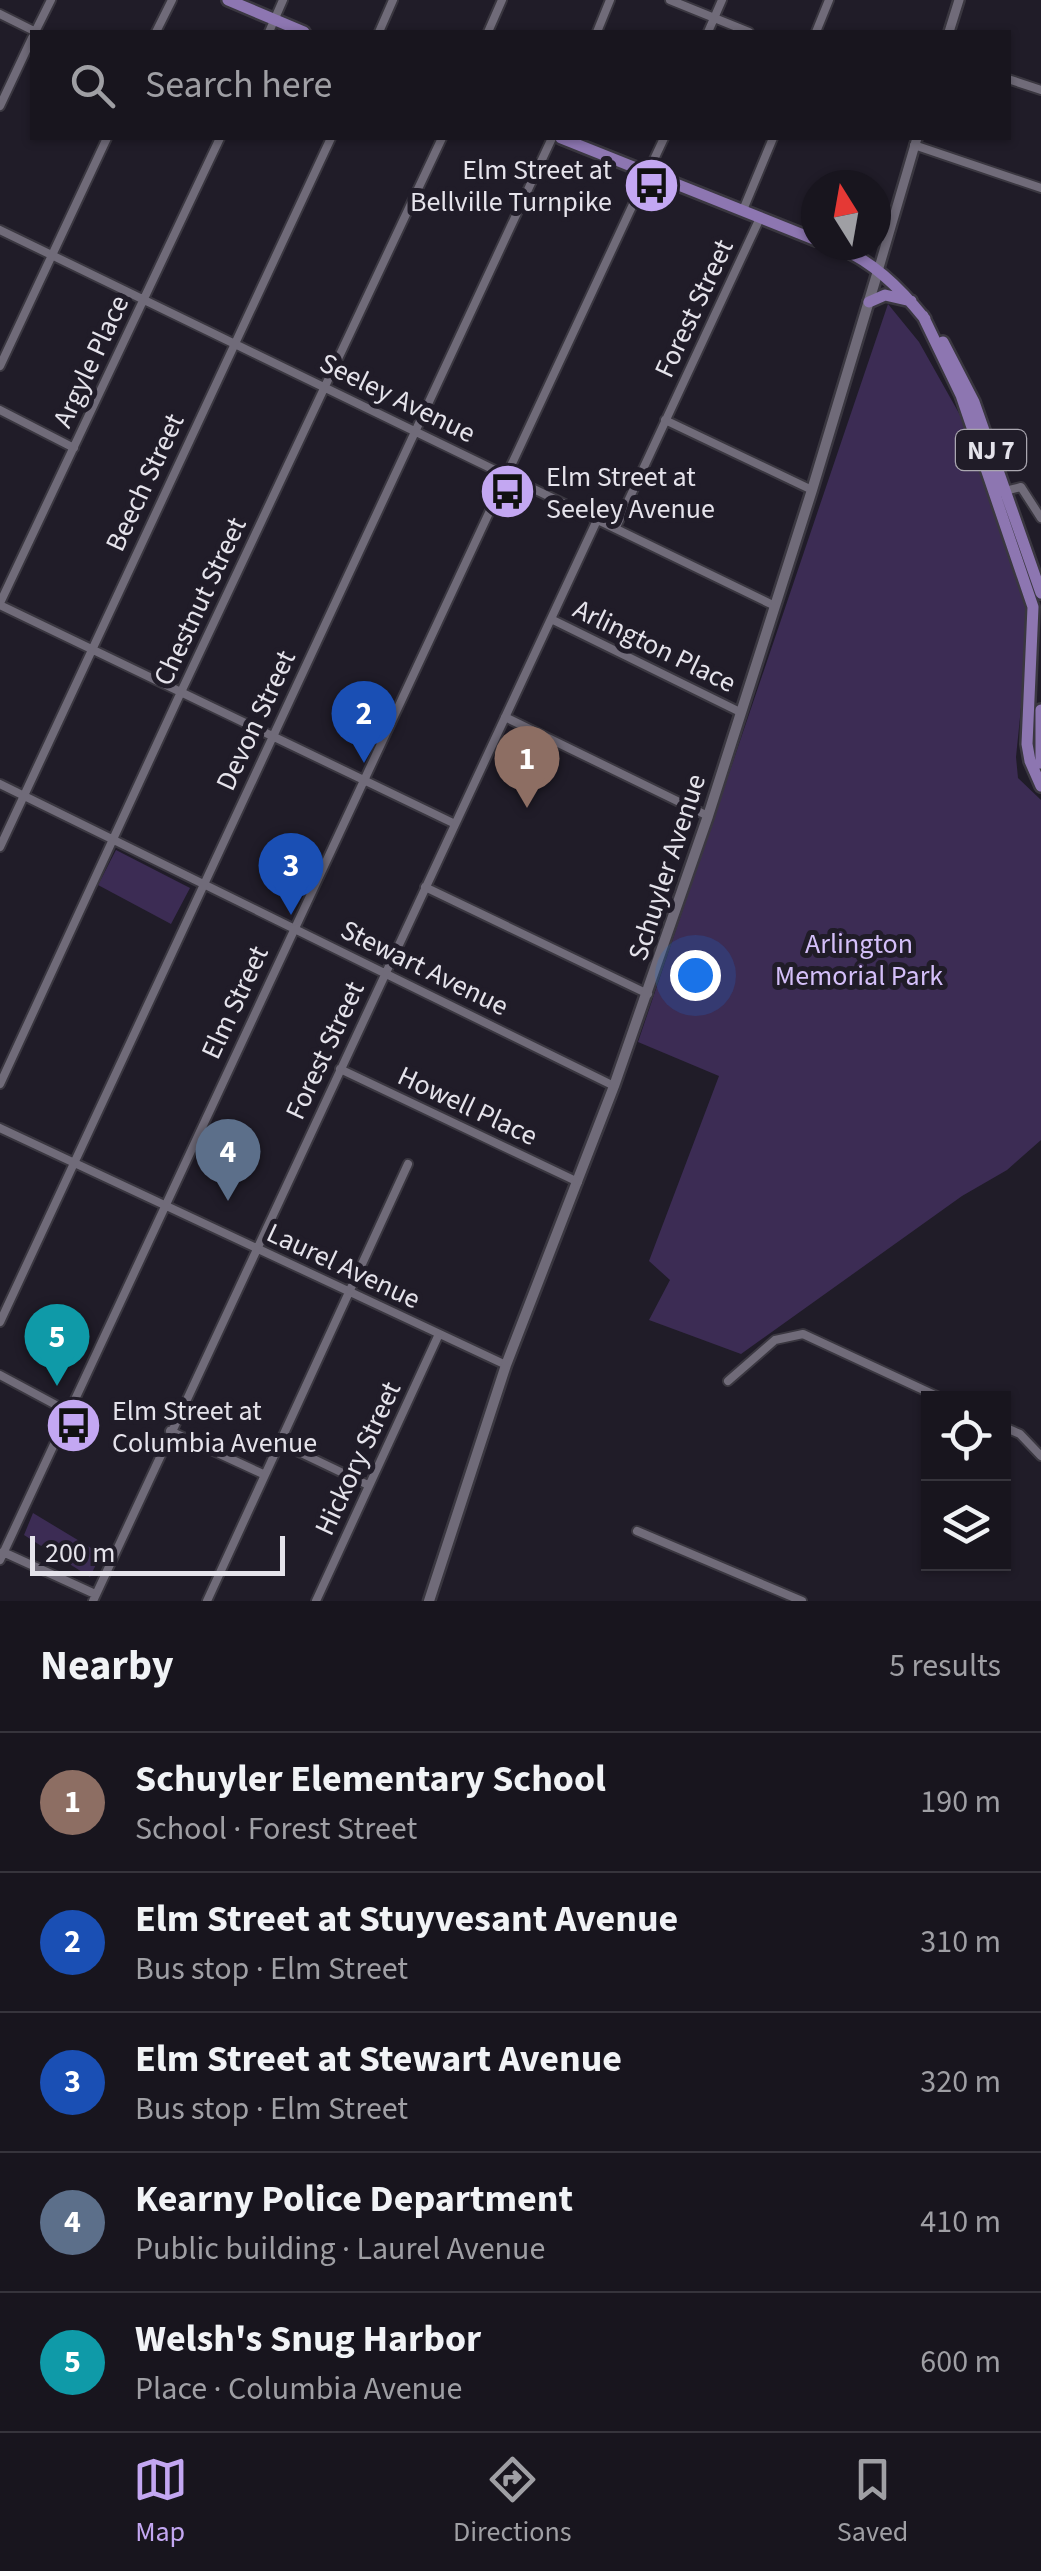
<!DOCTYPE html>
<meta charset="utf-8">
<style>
:root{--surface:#18151e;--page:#211e27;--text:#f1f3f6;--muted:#9f9fa4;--line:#36343c;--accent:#c3a7f2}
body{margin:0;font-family:"Source Sans 3",sans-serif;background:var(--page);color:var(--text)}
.controls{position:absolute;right:30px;bottom:30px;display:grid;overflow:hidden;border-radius:0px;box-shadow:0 2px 8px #0004}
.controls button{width:90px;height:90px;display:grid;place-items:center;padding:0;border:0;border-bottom:2px solid var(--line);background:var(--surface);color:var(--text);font:50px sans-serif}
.compass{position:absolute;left:801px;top:170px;width:90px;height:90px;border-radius:50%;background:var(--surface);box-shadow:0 2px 8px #0004;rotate:349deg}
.scale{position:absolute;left:30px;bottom:25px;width:255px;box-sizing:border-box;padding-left:10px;border:5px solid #e5e3eb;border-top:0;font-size:28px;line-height:35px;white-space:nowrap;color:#e5e3eb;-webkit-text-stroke:8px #201c28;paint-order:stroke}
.you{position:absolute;left:695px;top:975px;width:35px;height:35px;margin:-25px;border:8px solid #fff;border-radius:50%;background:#1a73e8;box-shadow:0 0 0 15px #1a73e833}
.badge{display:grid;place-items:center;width:65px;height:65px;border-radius:50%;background:var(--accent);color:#fff;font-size:32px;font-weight:700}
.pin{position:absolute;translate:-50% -82px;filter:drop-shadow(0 2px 5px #0008)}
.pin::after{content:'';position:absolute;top:52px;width:35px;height:30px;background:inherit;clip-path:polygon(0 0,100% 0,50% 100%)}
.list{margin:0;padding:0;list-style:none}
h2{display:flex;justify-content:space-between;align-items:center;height:130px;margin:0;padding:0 40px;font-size:42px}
h2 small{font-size:32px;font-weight:400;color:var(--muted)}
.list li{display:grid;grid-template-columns:65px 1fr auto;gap:30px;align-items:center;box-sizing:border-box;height:140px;padding:0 40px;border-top:2px solid var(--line)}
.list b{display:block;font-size:38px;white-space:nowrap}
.list p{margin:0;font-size:32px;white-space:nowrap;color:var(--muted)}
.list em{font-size:32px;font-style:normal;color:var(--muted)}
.icon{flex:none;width:55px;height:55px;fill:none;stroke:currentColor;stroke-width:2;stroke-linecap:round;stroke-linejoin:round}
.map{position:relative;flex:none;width:1041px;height:1601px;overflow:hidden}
.search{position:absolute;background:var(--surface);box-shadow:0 2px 8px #0004;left:30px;right:30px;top:30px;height:110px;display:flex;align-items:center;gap:25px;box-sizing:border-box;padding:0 35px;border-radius:0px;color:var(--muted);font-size:38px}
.sheet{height:830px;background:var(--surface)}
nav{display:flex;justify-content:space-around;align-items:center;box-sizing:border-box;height:140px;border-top:2px solid var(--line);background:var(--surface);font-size:28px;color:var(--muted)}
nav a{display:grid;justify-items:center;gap:5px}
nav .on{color:var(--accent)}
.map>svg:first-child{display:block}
.green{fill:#3c2c54}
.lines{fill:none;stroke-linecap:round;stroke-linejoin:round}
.minor-casing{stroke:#3a3740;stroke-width:12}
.tertiary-casing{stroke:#3a3740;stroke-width:14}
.secondary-casing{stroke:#3a3740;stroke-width:15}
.primary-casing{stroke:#3a3740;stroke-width:16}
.minor{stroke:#706b79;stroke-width:8}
.tertiary{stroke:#706b79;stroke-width:9}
.secondary{stroke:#706b79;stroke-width:10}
.primary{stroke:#8d76b1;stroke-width:11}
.labels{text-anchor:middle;stroke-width:10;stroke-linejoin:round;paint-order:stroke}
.shield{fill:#201c28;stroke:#aaa7b0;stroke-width:2.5}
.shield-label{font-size:25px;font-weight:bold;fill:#e5e3eb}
.poi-label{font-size:28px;fill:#e5e3eb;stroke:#201c28;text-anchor:start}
.street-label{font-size:28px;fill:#e5e3eb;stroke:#201c28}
.park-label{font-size:28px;fill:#d4bff9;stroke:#201c28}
</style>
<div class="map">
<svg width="1041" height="1601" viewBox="0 0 1041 1601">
<rect width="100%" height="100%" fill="#201c28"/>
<!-- green -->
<path class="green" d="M888 304 919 342 974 440 1027 606 1029 628 1016 757 1018 778 1041 800V1140L1007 1170 962 1196 741 1354 649 1320 670 1280 649 1261 719 1076 638 1042Z
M116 850 190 888 171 924 98 885Z
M33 1513 101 1554 90 1577 24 1535Z"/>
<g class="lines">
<defs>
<path id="minor" d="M670 0 749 32
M0 14 36 32
M35 32 51 0
M156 32 172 0
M269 32 283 0
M379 32 393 0
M488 32 502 0
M597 32 610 0
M708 32 722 0
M816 32 829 0
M1008 79 1041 90
M0 106 32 38
M914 145 1041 188
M743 210 773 138
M0 230 775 606
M0 366 107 138
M0 410 74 448
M665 420 812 490
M1005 491 1021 487 1041 518
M616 527 760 218
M0 603 220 138
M0 605 453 823
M551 619 740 712
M505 717 708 816
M0 784 614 1086
M0 847 331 138
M425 887 648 994
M340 1069 578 1182
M0 1084 181 692 442 138
M0 1128 506 1365
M0 1322 552 138
M0 1375 69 1412
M728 1381 775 1340 803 1334 943 1399
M1004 1427 1020 1434 1041 1456
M170 1431 263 1474
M278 1442 368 1485
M637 1531 802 1601
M3 1552 95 1594
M0 1560 664 138
M93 1601 598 518
M207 1601 408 1164
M316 1601 439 1334"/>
<path id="tertiary" d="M949 32 959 0
M878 271 917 138"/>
<path id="secondary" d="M429 1601 506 1365 614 1086 708 816 812 490 878 271"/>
<path id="primary" d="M228 0 304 32
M561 138 816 240
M832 245C870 258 900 288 925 319
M869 302 885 295 911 301
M923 316 961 395 1033 607 1027 744 1030 761 1041 786
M943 342 974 402 1041 593
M1041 710V763"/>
</defs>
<!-- minor casing -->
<use href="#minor" class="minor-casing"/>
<!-- tertiary casing -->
<use href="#tertiary" class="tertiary-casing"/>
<!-- secondary casing -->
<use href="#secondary" class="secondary-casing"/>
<!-- primary casing -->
<use href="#primary" class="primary-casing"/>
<!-- minor -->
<use href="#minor" class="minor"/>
<!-- tertiary -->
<use href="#tertiary" class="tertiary"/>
<!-- secondary -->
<use href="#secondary" class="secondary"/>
<!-- primary -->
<use href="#primary" class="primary"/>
</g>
<!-- icons -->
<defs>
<symbol id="bus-disc" viewBox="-11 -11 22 22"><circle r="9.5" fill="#c3a7f2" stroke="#201c28"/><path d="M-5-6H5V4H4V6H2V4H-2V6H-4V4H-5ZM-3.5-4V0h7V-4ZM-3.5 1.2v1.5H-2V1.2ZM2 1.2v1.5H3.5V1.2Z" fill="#111"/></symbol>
</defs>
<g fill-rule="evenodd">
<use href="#bus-disc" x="620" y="154" width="63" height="63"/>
<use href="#bus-disc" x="476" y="460" width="63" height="63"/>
<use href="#bus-disc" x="42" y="1394" width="63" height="63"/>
</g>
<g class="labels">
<!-- shield labels -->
<rect class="shield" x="956" y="430" width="70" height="40" rx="8"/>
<g class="shield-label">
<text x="991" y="459">NJ 7</text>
</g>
<!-- poi labels -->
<g class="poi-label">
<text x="612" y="179" text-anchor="end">Elm Street at<tspan x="612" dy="32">Bellville Turnpike</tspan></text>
<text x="546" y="486">Elm Street at<tspan x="546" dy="32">Seeley Avenue</tspan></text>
<text x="112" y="1420">Elm Street at<tspan x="112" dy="32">Columbia Avenue</tspan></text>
</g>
<!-- street labels -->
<g class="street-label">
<text transform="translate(693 308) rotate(-65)" y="10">Forest Street</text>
<text transform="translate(90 361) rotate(-65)" y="10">Argyle Place</text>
<text transform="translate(398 397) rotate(26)" y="10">Seeley Avenue</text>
<text transform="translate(144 482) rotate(-65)" y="10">Beech Street</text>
<text transform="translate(199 601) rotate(-65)" y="10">Chestnut Street</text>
<text transform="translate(655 645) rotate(26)" y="10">Arlington Place</text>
<text transform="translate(255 720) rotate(-65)" y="10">Devon Street</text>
<text transform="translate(666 867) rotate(-72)" y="10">Schuyler Avenue</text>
<text transform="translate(425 967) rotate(26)" y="10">Stewart Avenue</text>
<text transform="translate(234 1002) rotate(-65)" y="10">Elm Street</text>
<text transform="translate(324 1050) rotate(-65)" y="10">Forest Street</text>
<text transform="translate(468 1105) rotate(25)" y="10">Howell Place</text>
<text transform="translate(344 1265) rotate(25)" y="10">Laurel Avenue</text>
<text transform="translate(357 1458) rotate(-65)" y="10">Hickory Street</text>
</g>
<!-- park labels -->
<g class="park-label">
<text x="859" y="953">Arlington<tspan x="859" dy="32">Memorial Park</tspan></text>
</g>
</g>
</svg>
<div class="controls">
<button><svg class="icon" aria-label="locate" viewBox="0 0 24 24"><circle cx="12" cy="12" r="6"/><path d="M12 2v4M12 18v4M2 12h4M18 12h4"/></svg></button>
<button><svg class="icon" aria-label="layers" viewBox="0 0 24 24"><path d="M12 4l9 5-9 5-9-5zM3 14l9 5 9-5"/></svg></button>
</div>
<svg class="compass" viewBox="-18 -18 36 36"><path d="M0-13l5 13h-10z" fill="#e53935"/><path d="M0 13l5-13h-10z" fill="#9f9fa4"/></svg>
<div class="scale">200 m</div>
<div class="you"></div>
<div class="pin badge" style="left:527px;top:808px;background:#8d6e63">1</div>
<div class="pin badge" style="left:364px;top:763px;background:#1a4fb4">2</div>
<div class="pin badge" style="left:291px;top:915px;background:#1a4fb4">3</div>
<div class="pin badge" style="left:228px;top:1201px;background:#5c6f8a">4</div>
<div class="pin badge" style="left:57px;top:1386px;background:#0f9aa8">5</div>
<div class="search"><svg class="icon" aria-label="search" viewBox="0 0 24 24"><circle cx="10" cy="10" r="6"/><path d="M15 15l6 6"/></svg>Search here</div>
</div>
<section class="sheet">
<h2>Nearby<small>5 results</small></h2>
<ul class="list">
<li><span class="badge" style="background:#8d6e63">1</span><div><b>Schuyler Elementary School</b><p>School · Forest Street</p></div><em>190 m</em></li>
<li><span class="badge" style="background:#1a4fb4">2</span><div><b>Elm Street at Stuyvesant Avenue</b><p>Bus stop · Elm Street</p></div><em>310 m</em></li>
<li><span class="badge" style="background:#1a4fb4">3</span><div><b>Elm Street at Stewart Avenue</b><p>Bus stop · Elm Street</p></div><em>320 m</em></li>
<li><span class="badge" style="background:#5c6f8a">4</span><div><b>Kearny Police Department</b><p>Public building · Laurel Avenue</p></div><em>410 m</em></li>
<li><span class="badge" style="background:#0f9aa8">5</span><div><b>Welsh's Snug Harbor</b><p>Place · Columbia Avenue</p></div><em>600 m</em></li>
</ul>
</section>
<nav>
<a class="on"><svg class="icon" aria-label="map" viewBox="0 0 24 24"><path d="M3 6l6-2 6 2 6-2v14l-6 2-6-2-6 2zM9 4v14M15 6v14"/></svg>Map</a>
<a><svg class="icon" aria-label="directions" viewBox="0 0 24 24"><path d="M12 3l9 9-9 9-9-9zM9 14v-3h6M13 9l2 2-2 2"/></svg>Directions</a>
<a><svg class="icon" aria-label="saved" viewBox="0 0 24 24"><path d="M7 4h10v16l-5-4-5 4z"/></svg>Saved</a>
</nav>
